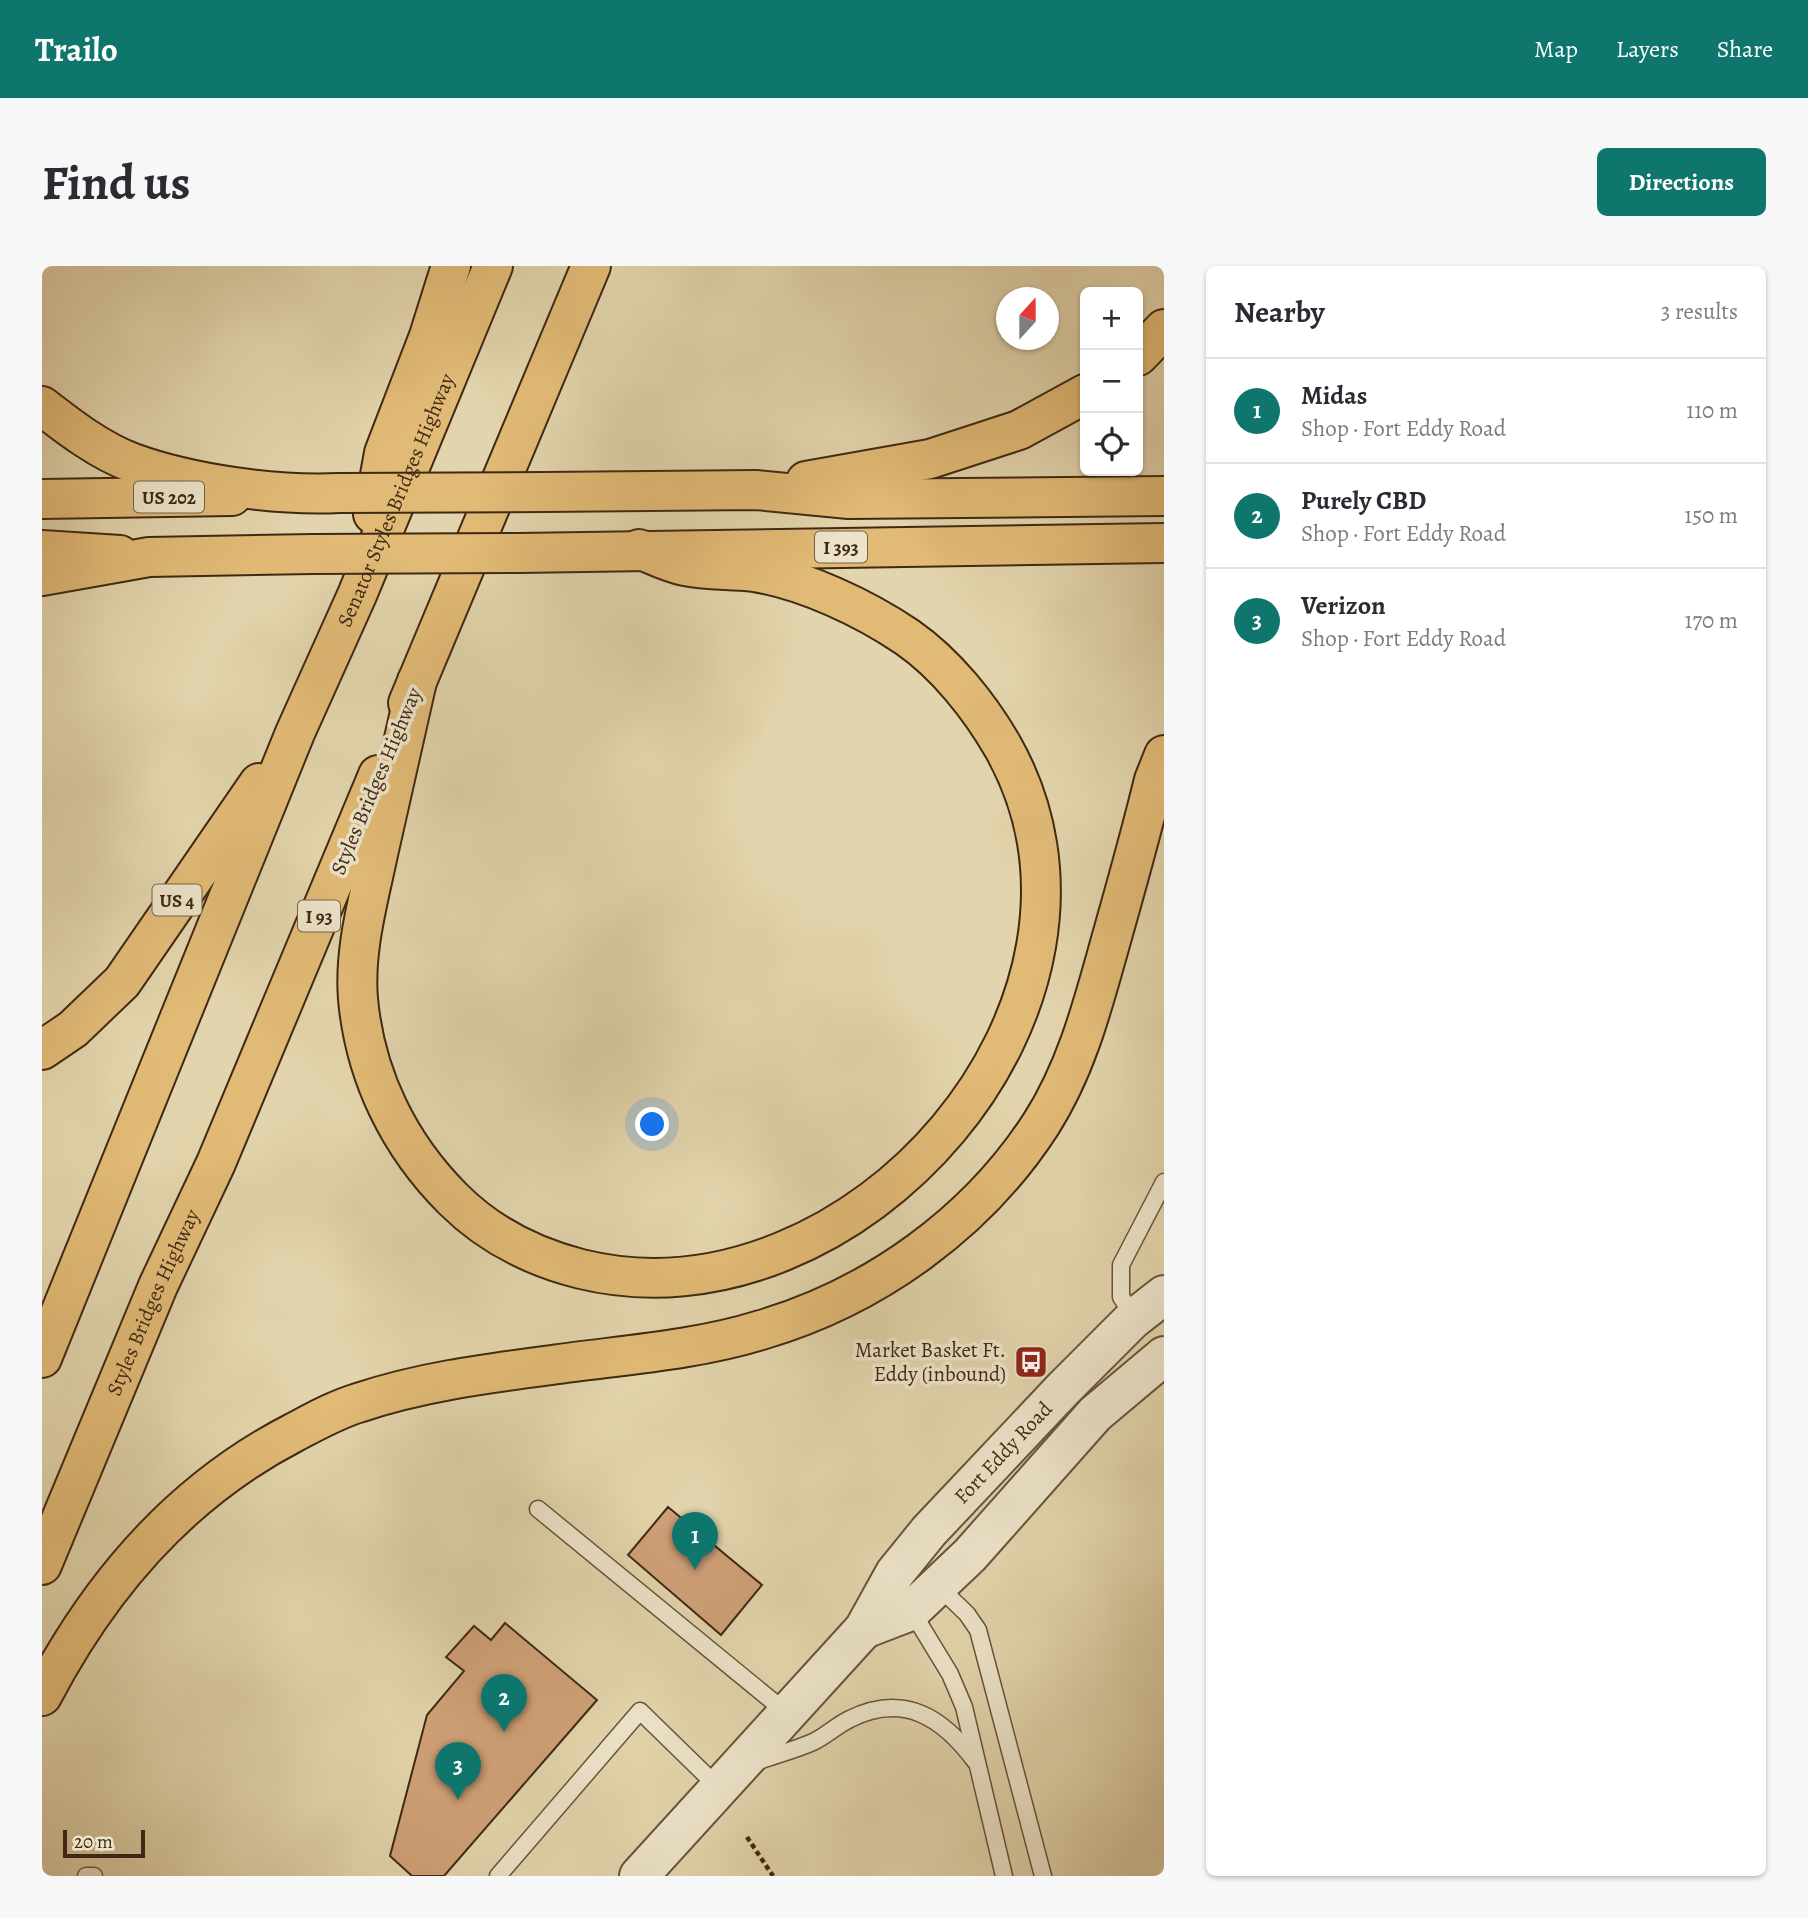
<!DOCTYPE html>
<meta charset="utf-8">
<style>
:root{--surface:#fff;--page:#f7f7f7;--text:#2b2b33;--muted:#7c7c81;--line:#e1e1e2;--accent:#0f766e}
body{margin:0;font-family:Alegreya,serif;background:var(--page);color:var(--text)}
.controls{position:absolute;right:21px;top:21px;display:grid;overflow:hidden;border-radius:10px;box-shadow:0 2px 5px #0004}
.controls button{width:63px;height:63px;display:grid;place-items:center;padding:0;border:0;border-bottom:2px solid var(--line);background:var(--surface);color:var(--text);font:35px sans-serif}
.compass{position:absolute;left:954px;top:21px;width:63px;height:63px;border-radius:50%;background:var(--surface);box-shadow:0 2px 5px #0004;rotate:21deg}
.scale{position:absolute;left:21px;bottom:18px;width:82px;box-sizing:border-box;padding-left:7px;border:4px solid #3f2914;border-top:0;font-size:19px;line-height:24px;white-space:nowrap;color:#3f2914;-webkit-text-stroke:5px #ece3c9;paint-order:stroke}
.you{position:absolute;left:611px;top:859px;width:24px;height:24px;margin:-18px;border:5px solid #fff;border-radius:50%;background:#1a73e8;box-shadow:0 0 0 10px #1a73e833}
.badge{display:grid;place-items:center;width:46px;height:46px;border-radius:50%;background:var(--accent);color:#fff;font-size:23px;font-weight:700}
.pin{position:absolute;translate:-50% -58px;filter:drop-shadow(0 2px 4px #0008)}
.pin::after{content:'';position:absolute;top:37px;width:24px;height:21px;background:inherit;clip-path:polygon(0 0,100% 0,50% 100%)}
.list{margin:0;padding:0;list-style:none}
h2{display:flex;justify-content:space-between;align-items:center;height:91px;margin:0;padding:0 28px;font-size:30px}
h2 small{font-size:23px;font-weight:400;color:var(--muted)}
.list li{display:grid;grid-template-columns:46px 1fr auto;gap:21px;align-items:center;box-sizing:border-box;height:105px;padding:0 28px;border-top:2px solid var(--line)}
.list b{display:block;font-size:26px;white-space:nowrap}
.list p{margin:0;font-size:23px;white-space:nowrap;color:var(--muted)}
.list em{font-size:23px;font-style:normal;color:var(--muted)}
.icon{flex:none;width:38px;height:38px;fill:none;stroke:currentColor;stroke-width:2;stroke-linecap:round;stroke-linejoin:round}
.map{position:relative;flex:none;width:1122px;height:1610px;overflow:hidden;border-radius:10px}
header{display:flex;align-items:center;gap:42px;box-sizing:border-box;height:98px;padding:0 35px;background:var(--accent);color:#fff}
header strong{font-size:33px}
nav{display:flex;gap:38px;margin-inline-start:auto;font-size:24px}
.intro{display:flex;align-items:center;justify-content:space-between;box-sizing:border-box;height:168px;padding:0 42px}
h1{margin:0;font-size:49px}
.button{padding:18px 32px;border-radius:10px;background:var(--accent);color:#fff;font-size:24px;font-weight:700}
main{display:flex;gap:42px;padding:0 42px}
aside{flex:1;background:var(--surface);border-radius:10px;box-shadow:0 2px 5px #0004}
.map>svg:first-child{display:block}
.building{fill:#d0a178;stroke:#3f2914;stroke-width:2}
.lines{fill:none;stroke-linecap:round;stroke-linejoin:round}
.service-casing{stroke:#68543a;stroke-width:19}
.tertiary-casing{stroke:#68543a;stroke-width:42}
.primary-casing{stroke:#3f2914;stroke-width:42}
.motorway-casing{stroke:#3f2914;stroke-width:42}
.path{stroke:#3f2914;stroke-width:4.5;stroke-dasharray:5 3.5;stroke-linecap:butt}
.service{stroke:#ece3c9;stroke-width:16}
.tertiary{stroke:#ece3c9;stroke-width:38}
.primary{stroke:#e1ba76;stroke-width:38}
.motorway{stroke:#e1ba76;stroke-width:38}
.motorway-bridge-casing{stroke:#3f2914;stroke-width:42;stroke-linecap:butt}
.motorway-bridge{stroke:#e1ba76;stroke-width:38}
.labels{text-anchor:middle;stroke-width:7;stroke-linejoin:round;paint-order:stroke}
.shield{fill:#ece3c9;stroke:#73614a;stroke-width:2}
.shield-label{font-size:19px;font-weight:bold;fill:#3f2914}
.street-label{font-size:21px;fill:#3f2914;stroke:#ece3c9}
.poi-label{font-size:21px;fill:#3f2914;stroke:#ece3c9;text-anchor:end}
</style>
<header>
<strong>Trailo</strong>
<nav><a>Map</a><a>Layers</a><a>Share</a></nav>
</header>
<div class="intro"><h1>Find us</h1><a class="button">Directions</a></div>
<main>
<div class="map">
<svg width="1122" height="1610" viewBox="0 0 1122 1610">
<rect width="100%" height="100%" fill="#e2d4ac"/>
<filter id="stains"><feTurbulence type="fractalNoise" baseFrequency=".00286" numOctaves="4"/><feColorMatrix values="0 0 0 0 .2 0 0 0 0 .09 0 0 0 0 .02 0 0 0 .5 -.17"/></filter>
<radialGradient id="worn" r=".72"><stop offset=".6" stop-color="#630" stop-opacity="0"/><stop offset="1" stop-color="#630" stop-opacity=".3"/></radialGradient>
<!-- building -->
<path class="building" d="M626 1241 720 1319 679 1369 586 1289Z
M463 1357 555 1434 402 1610H370L348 1590 385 1449 422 1405 404 1391 432 1360 449 1374Z"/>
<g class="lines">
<defs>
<path id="service" d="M1093 1052 1079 1031V999L1122 916
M496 1243 745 1447
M895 1319 925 1348 936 1364 1001 1610
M869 1344 908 1408 922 1441 962 1610
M714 1496C733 1489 753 1484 771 1476 784 1470 795 1459 808 1453 862 1426 901 1452 933 1495
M44 1610H52
M456 1610 598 1445 677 1522"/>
<g id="tertiary">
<path d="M822 1363 869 1345 928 1289 1053 1148 1122 1090"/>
<path id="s1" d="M597 1610 822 1363 853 1307 887 1265 1022 1122 1090 1054 1122 1029"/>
</g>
<path id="primary" d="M0 233 190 230
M0 284 78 289"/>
<g id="motorway">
<path d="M1096 90 1122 63"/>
<path d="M0 140C27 161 58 185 91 197 149 218 235 230 297 227"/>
<path d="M764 215 888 193 977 164 1043 128"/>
<path d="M502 226 714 224 807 233 1122 230"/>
<path d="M331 248 342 187 387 70 409 0"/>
<path d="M477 287 1122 277"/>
<path d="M0 310 107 291 271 288"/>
<path d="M375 415C362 473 349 530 336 588 326 636 312 684 316 733 323 810 357 879 411 933 446 968 491 991 539 1003 811 1070 1105 737 961 481 938 441 904 398 865 371 822 342 763 314 712 306 689 303 665 305 643 300 627 297 612 289 597 283"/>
<path d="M366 437 549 0"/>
<path d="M0 784 31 763 80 716 217 517"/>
<path id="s2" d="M0 1092 253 467 315 329 451 0"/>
<path id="s3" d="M0 1299 116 1020 174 897 336 509"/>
<path d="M0 1430C58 1319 139 1225 251 1167 272 1156 293 1144 316 1137 381 1115 449 1107 517 1098 583 1089 655 1084 719 1064 832 1031 935 957 999 858 1035 802 1051 738 1069 674 1084 621 1099 568 1112 514L1122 489"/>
</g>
</defs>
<!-- service casing -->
<use href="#service" class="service-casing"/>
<!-- tertiary casing -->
<use href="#tertiary" class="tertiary-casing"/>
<!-- primary casing -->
<use href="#primary" class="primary-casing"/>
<!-- motorway casing -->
<use href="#motorway" class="motorway-casing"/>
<!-- path -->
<path class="path" d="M705 1571 731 1610"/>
<!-- service -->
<use href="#service" class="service"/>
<!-- tertiary -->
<use href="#tertiary" class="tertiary"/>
<!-- primary -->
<use href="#primary" class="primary"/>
<!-- motorway -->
<use href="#motorway" class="motorway"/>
<defs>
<path id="motorway-bridge" d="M297 227 502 226
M271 288 477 287"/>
</defs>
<!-- motorway-bridge casing -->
<use href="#motorway-bridge" class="motorway-bridge-casing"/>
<!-- motorway-bridge -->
<use href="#motorway-bridge" class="motorway-bridge"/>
</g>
<!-- icons -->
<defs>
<symbol id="bus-square" viewBox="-11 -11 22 22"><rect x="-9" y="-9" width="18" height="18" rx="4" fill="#8f2418" stroke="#ece3c9"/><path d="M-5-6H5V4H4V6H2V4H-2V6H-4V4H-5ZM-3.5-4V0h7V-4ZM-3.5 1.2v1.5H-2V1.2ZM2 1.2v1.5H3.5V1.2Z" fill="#fff"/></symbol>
</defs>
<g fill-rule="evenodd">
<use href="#bus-square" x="970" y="1077" width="38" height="38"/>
</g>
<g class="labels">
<!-- shield labels -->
<g class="shield">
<rect x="92" y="215.5" width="70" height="31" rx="5"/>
<rect x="773" y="265.5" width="52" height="31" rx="5"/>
<rect x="110.5" y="618.5" width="49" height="31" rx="5"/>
<rect x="256" y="634.5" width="42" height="31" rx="5"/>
</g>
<g class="shield-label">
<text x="127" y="238">US 202</text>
<text x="799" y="288">I 393</text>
<text x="135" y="641">US 4</text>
<text x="277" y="657">I 93</text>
</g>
<!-- street labels -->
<g class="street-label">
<text dy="7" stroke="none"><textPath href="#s2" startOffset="928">Senator Styles Bridges Highway</textPath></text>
<text transform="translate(334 515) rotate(-67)" y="7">Styles Bridges Highway</text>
<text dy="7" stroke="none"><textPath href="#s3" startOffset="285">Styles Bridges Highway</textPath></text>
<text dy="7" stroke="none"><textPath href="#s1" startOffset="560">Fort Eddy Road</textPath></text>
</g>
<!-- poi labels -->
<g class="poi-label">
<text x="964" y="1091">Market Basket Ft.<tspan x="964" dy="24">Eddy (inbound)</tspan></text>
</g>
</g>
<rect width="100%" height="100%" filter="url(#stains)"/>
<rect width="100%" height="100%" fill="url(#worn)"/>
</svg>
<div class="controls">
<button>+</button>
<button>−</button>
<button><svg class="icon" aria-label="locate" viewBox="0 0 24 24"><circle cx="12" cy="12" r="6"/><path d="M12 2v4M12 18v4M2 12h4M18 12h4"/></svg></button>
</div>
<svg class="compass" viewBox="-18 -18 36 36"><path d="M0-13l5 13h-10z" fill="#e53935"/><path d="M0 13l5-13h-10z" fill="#7c7c81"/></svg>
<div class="scale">20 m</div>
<div class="you"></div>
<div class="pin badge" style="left:653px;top:1304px">1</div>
<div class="pin badge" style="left:462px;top:1466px">2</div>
<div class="pin badge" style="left:416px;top:1534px">3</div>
</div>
<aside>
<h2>Nearby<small>3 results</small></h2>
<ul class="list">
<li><span class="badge">1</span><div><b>Midas</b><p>Shop · Fort Eddy Road</p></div><em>110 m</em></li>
<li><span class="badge">2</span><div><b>Purely CBD</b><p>Shop · Fort Eddy Road</p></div><em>150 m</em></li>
<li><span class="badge">3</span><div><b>Verizon</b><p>Shop · Fort Eddy Road</p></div><em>170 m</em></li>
</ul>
</aside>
</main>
